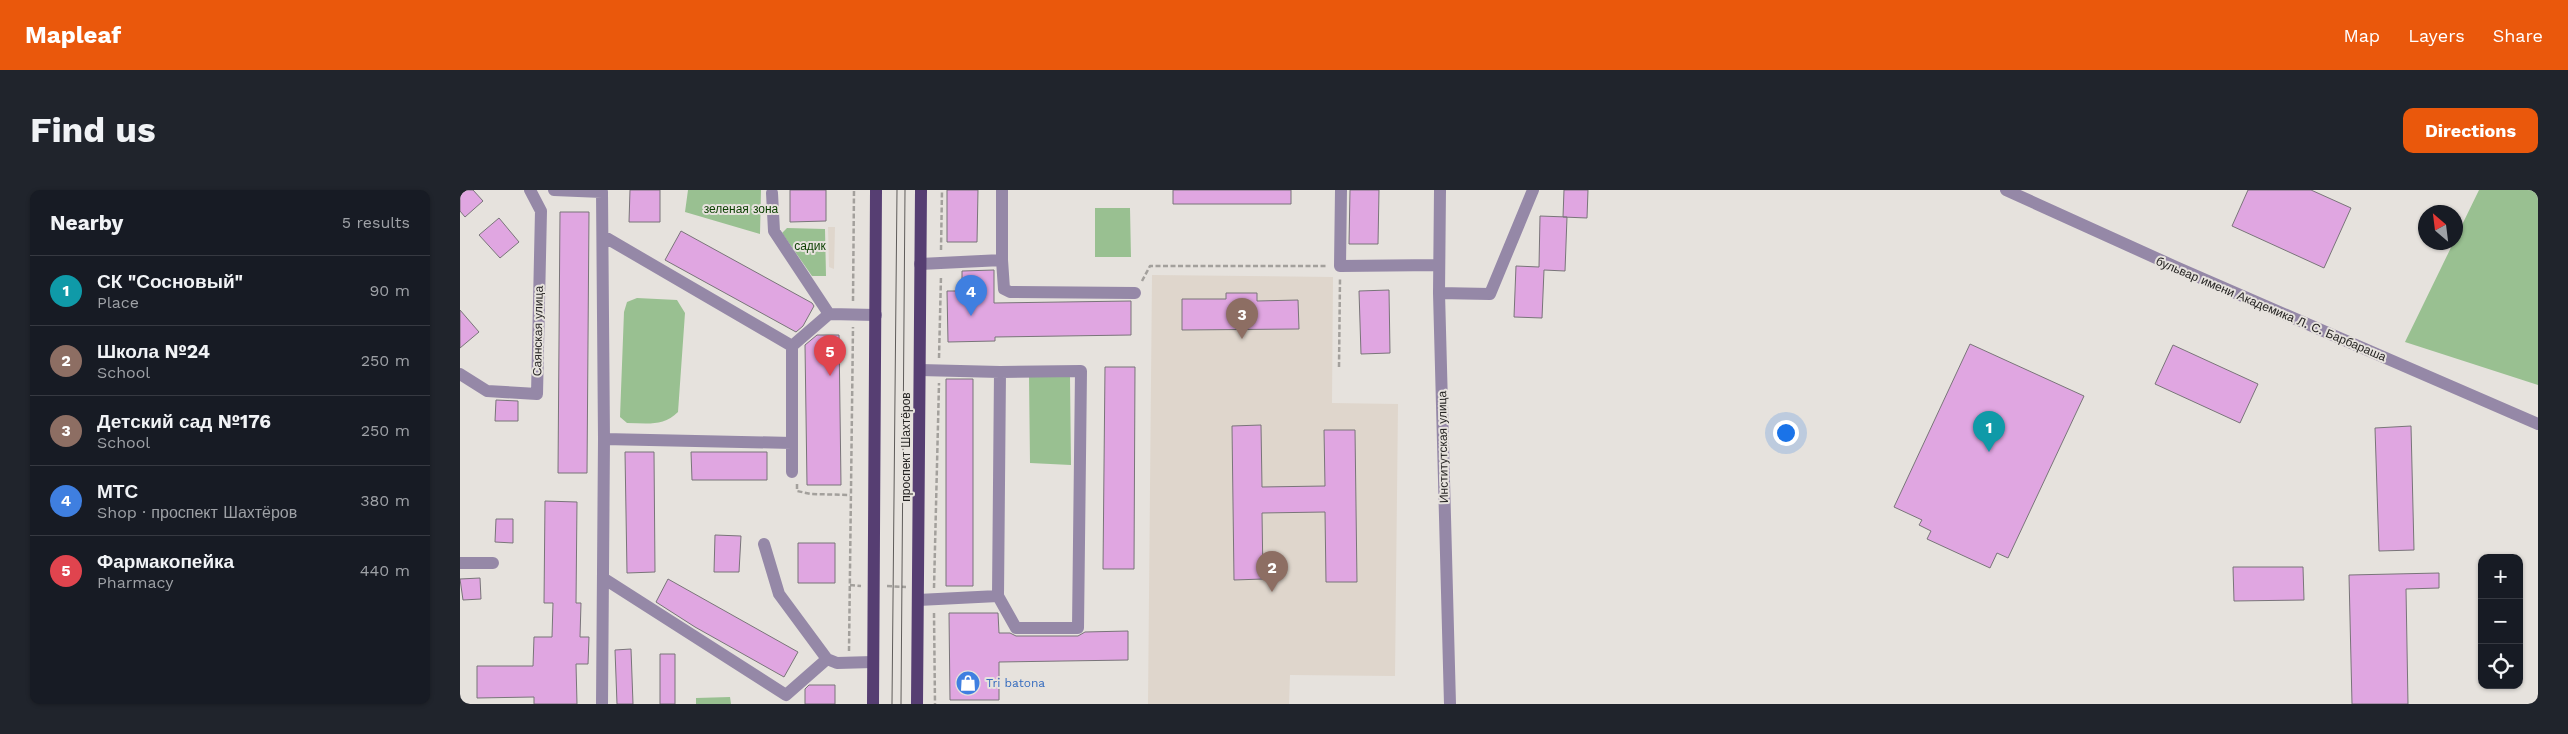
<!DOCTYPE html>
<meta charset="utf-8">
<style>
:root{--surface:#171b24;--page:#20242c;--text:#f1f3f6;--muted:#9ea1a6;--line:#363941;--accent:#ea580c}
body{margin:0;font-family:"Work Sans",sans-serif;background:var(--page);color:var(--text)}
.controls{position:absolute;right:15px;bottom:15px;display:grid;overflow:hidden;border-radius:10px;box-shadow:0 1px 4px #0004}
.controls button{width:45px;height:45px;display:grid;place-items:center;padding:0;border:0;border-bottom:1px solid var(--line);background:var(--surface);color:var(--text);font:25px sans-serif}
.compass{position:absolute;left:1958px;top:15px;width:45px;height:45px;border-radius:50%;background:var(--surface);box-shadow:0 1px 4px #0004;rotate:332deg}
.you{position:absolute;left:1325px;top:242px;width:18px;height:18px;margin:-12px;border:4px solid #fff;border-radius:50%;background:#1a73e8;box-shadow:0 0 0 8px #1a73e833}
.badge{display:grid;place-items:center;width:32px;height:32px;border-radius:50%;background:var(--accent);color:#fff;font-size:16px;font-weight:700}
.pin{position:absolute;translate:-50% -41px;filter:drop-shadow(0 1px 2px #0008)}
.pin::after{content:'';position:absolute;top:26px;width:18px;height:15px;background:inherit;clip-path:polygon(0 0,100% 0,50% 100%)}
.list{margin:0;padding:0;list-style:none}
h2{display:flex;justify-content:space-between;align-items:center;height:65px;margin:0;padding:0 20px;font-size:21px}
h2 small{font-size:16px;font-weight:400;color:var(--muted)}
.list li{display:grid;grid-template-columns:32px 1fr auto;gap:15px;align-items:center;box-sizing:border-box;height:70px;padding:0 20px;border-top:1px solid var(--line)}
.list b{display:block;font-size:19px;white-space:nowrap}
.list p{margin:0;font-size:16px;white-space:nowrap;color:var(--muted)}
.list em{font-size:16px;font-style:normal;color:var(--muted)}
.icon{flex:none;width:28px;height:28px;fill:none;stroke:currentColor;stroke-width:2;stroke-linecap:round;stroke-linejoin:round}
.map{position:relative;flex:none;width:2078px;height:514px;overflow:hidden;border-radius:10px}
header{display:flex;align-items:center;gap:30px;box-sizing:border-box;height:70px;padding:0 25px;background:var(--accent);color:#fff}
header strong{font-size:24px}
nav{display:flex;gap:28px;margin-inline-start:auto;font-size:18px}
.intro{display:flex;align-items:center;justify-content:space-between;box-sizing:border-box;height:120px;padding:0 30px}
h1{margin:0;font-size:35px}
.button{padding:12px 22px;border-radius:10px;background:var(--accent);color:#fff;font-size:18px;font-weight:700}
main{display:flex;gap:30px;padding:0 30px}
aside{flex:1;background:var(--surface);border-radius:10px;box-shadow:0 1px 4px #0004}
.map>svg:first-child{display:block}
.built{fill:#dfd6cc}
.green{fill:#99c091}
.building{fill:#e0a6e1;stroke:#797579}
.lines{fill:none;stroke-linecap:round;stroke-linejoin:round}
.path{stroke:#a3a09c;stroke-width:2.5;stroke-dasharray:5 2.5;stroke-linecap:butt}
.minor{stroke:#9588a7;stroke-width:12}
.major{stroke:#563e72;stroke-width:12}
.tram{stroke:#5f5c5a;stroke-width:1}
.labels{text-anchor:middle;stroke-width:4;stroke-linejoin:round;paint-order:stroke}
.park-label{font-size:12px;fill:#0b3f00;stroke:#e6e2dd}
.street-label{font-size:12px;fill:#262423;stroke:#e6e2dd}
.shop-label{font-size:12px;fill:#366cbe;stroke:#e6e2dd;text-anchor:start}
</style>
<header>
<strong>Mapleaf</strong>
<nav><a>Map</a><a>Layers</a><a>Share</a></nav>
</header>
<div class="intro"><h1>Find us</h1><a class="button">Directions</a></div>
<main>
<aside>
<h2>Nearby<small>5 results</small></h2>
<ul class="list">
<li><span class="badge" style="background:#0f9aa8">1</span><div><b>СК &quot;Сосновый&quot;</b><p>Place</p></div><em>90 m</em></li>
<li><span class="badge" style="background:#8d6e63">2</span><div><b>Школа №24</b><p>School</p></div><em>250 m</em></li>
<li><span class="badge" style="background:#8d6e63">3</span><div><b>Детский сад №176</b><p>School</p></div><em>250 m</em></li>
<li><span class="badge" style="background:#3f7fe0">4</span><div><b>МТС</b><p>Shop · проспект Шахтёров</p></div><em>380 m</em></li>
<li><span class="badge" style="background:#e0444e">5</span><div><b>Фармакопейка</b><p>Pharmacy</p></div><em>440 m</em></li>
</ul>
</aside>
<div class="map">
<svg width="2078" height="514" viewBox="0 0 2078 514">
<rect width="100%" height="100%" fill="#e6e2dd"/>
<!-- built -->
<path class="built" d="M368 37H375L374 79 369 77Z
M692 85 873 87 872 213 938 214 935 486 830 485 829 514H688Z"/>
<!-- green -->
<path class="green" d="M228 0H301L300 44 225 22Z
M2019 0H2078V195L1945 152Z
M635 18H670L671 67H635Z
M327 38 365 39 366 86H352L322 43Z
M177 108 217 110 225 123 218 222C203 237 186 233 167 233L160 227 164 122 167 112Z
M569 186 610 187 611 275 570 273Z
M270 507 271 514H236V508Z"/>
<!-- building -->
<path class="building" d="M0 0H13L23 11 5 27 0 21Z
M170 0H200V32H169Z
M330 0H366V31L330 32Z
M487 0H518L517 52H487Z
M713 0H831V14H713Z
M890 0H919L918 54H889Z
M1104 0H1128L1127 28 1103 27Z
M1788 0H1851L1891 18 1864 78 1772 36Z
M100 22H129L127 283H98Z
M1080 26 1107 27 1105 81 1084 80 1082 128 1054 127 1056 76 1079 77Z
M39 28 59 52 40 68 19 45Z
M221 41 352 113 354 116 343 136 336 142 205 70Z
M534 80V113L671 111V145L535 147V151L488 152 487 101H502V81Z
M929 100 930 163 901 164 899 101Z
M766 103H797V111L838 110 839 139 722 140V109H766Z
M0 120 19 142 0 158Z
M357 145H379L381 295H347L345 155Z
M1510 154 1624 206 1548 368 1537 363 1530 378 1467 349 1471 341 1459 335 1462 330 1434 317Z
M1713 155 1798 194 1780 233 1695 194Z
M645 177H675L674 379H643Z
M486 189H513V396H486Z
M36 210 58 211V231H35Z
M801 235 802 297 865 296 864 240H895L897 392H866L865 322 802 323 803 389 774 390 772 236Z
M1951 236 1954 360 1919 361 1915 238Z
M165 262H194L195 382 167 383Z
M231 262H307V290H232Z
M85 311 117 312 116 413H121L120 447H129L128 474H116L117 514H74V507L17 508V476H73L74 447H92L93 413H84Z
M36 329H53V353L35 352Z
M255 345 281 346 279 382H254Z
M338 353H375V393H338Z
M1773 377H1843L1844 410 1774 411Z
M1979 383V398L1946 399 1948 514H1892L1889 385Z
M20 388 21 409 3 410 0 389Z
M208 389 338 462 324 487 235 437 196 412Z
M489 423H538L539 443H550L556 446H618L625 442 668 441V470L539 472V510H490Z
M171 459 173 514H157L155 460Z
M200 464H215V514H200Z
M349 495H375V514H345V499Z"/>
<g class="lines">
<!-- path -->
<path class="path" d="M481 60 482 0
M682 91 690 76H868
M393 111 394 0
M479 168 481 86
M879 177 880 89
M337 294V301L351 304 390 305
M390 395 401 396
M427 396 446 397
M474 398 479 193
M474 423 475 514
M389 461 393 137"/>
<!-- minor -->
<path class="minor" d="M94 0 142 2 144 249 142 514
M881 0 880 76 979 75
M980 0 979 103 990 514
M1546 0 1718 78 2078 234
M312 3 314 41 369 124 416 125
M143 46 332 156 369 124
M542 70V0
M460 74 542 70 544 99 550 102 675 103
M979 103 1030 104 1073 0
M460 180 540 182
M0 184 27 201 77 204 81 21 70 0
M144 249 332 253V156
M332 282V253
M304 354 319 404 367 469 377 473 413 472
M0 373H33
M143 388 326 505 367 469
M458 410 538 406 540 182 621 181 618 438H556L538 406"/>
<!-- major -->
<path class="major" d="M413 514 416 0
M457 514 461 0"/>
<!-- tram -->
<path class="tram" d="M432 514 437 0
M441 514 445 0"/>
</g>
<!-- icons -->
<defs>
<symbol id="shop-disc" viewBox="-11 -11 22 22"><circle r="9.5" fill="#3f7fe0" stroke="#e6e2dd"/><path d="M-5-2.5h2.3a2.7 3.5 0 0 1 5.4 0H5L5.5 6h-11ZM-1.5-2.5h3a1.5 2.3 0 0 0-3 0Z" fill="#fff"/></symbol>
</defs>
<g fill-rule="evenodd">
<use href="#shop-disc" x="494" y="479" width="28" height="28"/>
</g>
<g class="labels">
<!-- park labels -->
<g class="park-label">
<text x="281" y="23">зеленая зона</text>
<text x="350" y="60">садик</text>
</g>
<!-- street labels -->
<g class="street-label">
<text transform="translate(1811 119) rotate(23)" y="4">бульвар имени Академика Л. С. Барбараша</text>
<text transform="translate(78 141) rotate(-89)" y="4">Саянская улица</text>
<text transform="translate(446 257) rotate(-90)" y="4">проспект Шахтёров</text>
<text transform="translate(983 257) rotate(-91)" y="4">Институтская улица</text>
</g>
<!-- shop labels -->
<g class="shop-label">
<text x="526" y="497">Tri batona</text>
</g>
</g>
</svg>
<div class="controls">
<button>+</button>
<button>−</button>
<button><svg class="icon" aria-label="locate" viewBox="0 0 24 24"><circle cx="12" cy="12" r="6"/><path d="M12 2v4M12 18v4M2 12h4M18 12h4"/></svg></button>
</div>
<svg class="compass" viewBox="-18 -18 36 36"><path d="M0-13l5 13h-10z" fill="#e53935"/><path d="M0 13l5-13h-10z" fill="#9ea1a6"/></svg>
<div class="you"></div>
<div class="pin badge" style="left:1529px;top:262px;background:#0f9aa8">1</div>
<div class="pin badge" style="left:812px;top:402px;background:#8d6e63">2</div>
<div class="pin badge" style="left:782px;top:149px;background:#8d6e63">3</div>
<div class="pin badge" style="left:511px;top:126px;background:#3f7fe0">4</div>
<div class="pin badge" style="left:370px;top:186px;background:#e0444e">5</div>
</div>
</main>
